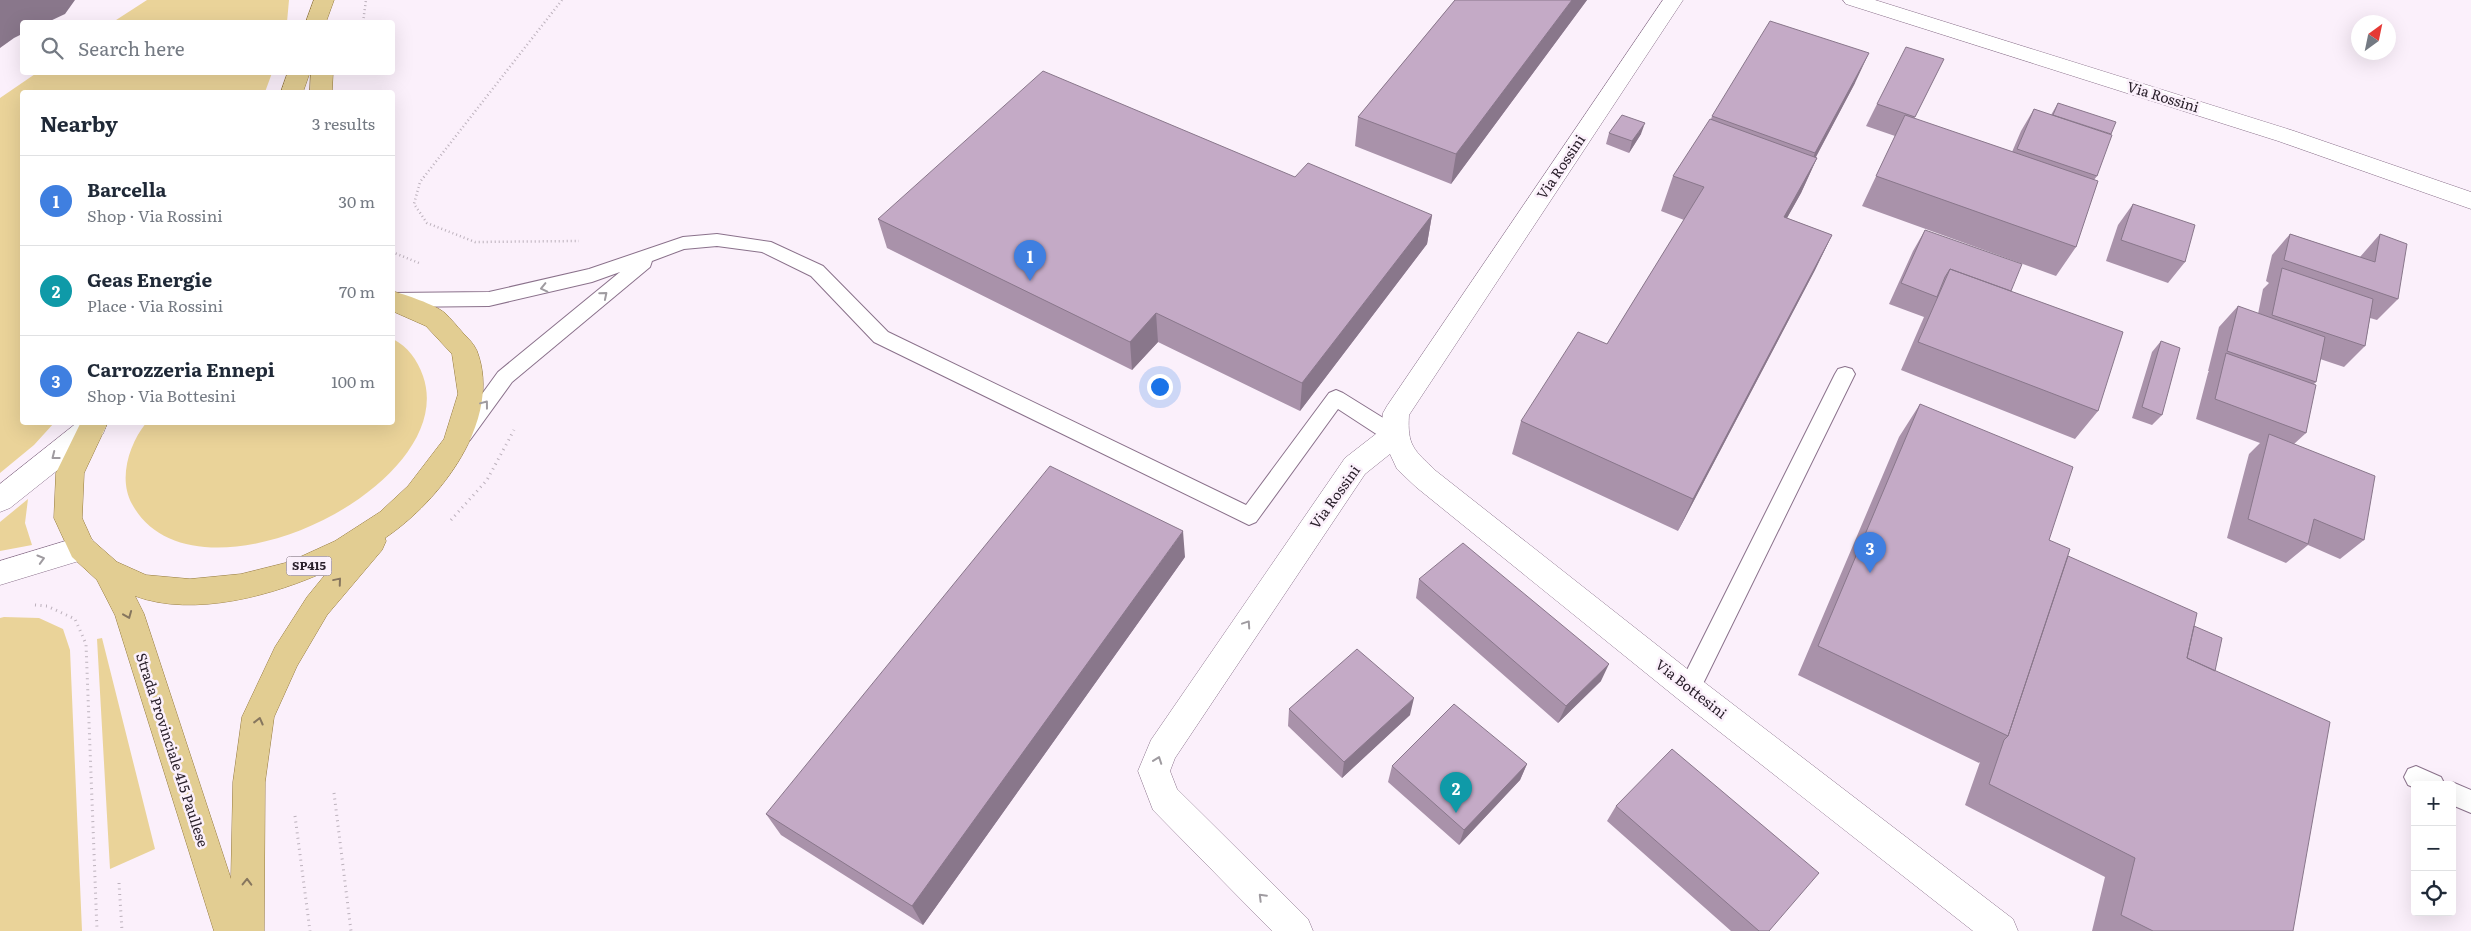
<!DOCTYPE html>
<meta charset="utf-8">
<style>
:root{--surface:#fff;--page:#f2f2f3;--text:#1f2937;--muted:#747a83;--line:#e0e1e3;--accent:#db2777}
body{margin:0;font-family:Literata,serif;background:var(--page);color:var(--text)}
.controls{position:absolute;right:15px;bottom:15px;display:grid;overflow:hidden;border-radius:5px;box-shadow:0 5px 20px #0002}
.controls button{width:45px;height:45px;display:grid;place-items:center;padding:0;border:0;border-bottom:1px solid var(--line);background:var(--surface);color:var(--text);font:25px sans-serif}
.compass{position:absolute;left:2351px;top:15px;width:45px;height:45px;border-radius:50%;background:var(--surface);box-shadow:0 5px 20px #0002;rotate:33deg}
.you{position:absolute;left:1159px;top:386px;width:18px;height:18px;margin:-12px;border:4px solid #fff;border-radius:50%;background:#1a73e8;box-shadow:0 0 0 8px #1a73e833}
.badge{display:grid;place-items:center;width:32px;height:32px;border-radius:50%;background:var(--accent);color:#fff;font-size:16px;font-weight:700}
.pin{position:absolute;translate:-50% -41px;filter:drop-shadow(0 1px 2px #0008)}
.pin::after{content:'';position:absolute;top:26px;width:18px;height:15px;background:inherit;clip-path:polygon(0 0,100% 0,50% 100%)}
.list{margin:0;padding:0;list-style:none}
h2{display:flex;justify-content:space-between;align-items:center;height:65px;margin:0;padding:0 20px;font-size:21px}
h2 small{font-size:16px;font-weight:400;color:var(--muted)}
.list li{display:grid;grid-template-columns:32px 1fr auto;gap:15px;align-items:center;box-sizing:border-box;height:90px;padding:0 20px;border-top:1px solid var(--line)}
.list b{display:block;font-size:19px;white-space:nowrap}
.list p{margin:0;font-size:16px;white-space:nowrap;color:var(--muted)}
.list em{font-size:16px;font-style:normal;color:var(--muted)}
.icon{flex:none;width:28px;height:28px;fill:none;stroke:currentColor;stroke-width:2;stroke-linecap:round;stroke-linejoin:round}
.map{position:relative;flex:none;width:2471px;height:931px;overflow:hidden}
.search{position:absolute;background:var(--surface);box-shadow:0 5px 20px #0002;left:20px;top:20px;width:375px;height:55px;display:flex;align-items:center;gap:12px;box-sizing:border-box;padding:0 18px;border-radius:5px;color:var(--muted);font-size:19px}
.panel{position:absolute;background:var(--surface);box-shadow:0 5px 20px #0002;left:20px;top:90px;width:375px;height:335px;border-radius:5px}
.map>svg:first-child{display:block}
.green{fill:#ead399}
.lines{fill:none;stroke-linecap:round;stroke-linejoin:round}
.lane-casing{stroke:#8a718b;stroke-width:2}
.street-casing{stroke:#8a718b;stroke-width:1}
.secondary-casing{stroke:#8a718b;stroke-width:1}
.primary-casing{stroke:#957a3e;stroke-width:1}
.path-far1{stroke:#bcb1bc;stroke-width:2.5;stroke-dasharray:1 3;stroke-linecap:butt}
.path{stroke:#bcb1bc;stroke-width:3;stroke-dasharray:1 4.5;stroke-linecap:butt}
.lane{fill:#fff;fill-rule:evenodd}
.street{fill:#fff;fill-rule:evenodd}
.secondary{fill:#fff;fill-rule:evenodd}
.primary{fill:#e2cd92;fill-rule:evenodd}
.wall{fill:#a992aa}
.shaded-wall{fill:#89778b}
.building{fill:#c4aac6;stroke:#89778b}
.oneway{stroke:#9f9ba0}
.oneway2{stroke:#86765e}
.labels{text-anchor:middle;stroke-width:5;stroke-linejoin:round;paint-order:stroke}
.shield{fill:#fbf0fb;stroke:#695e69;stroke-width:1}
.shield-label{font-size:12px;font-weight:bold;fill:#2a202b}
.street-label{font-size:14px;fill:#2a202b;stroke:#fbf0fb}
</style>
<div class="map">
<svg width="2471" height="931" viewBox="0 0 2471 931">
<rect width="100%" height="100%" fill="#fbf0fb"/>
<!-- green -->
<path class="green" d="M147 0H289L287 22H113Z
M38 72 272 73 265 92H22V422L54 423 34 445 0 473V98Z
M393 339C408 347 417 359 423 376 462 487 193 617 132 504 118 479 129 444 146 423L392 422Z
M28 499 25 523 32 545 0 551V522Z
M4 617 39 618 63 629 70 650 82 931H0V618Z
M102 638 155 849 110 869 97 639Z"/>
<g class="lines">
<defs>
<path id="lane" d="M717 234 771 242 823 266 888 332 1246 505 1329 393 1336 390 1343 393 1401 429 1404 435 1401 441 1394 443 1387 441 1338 409 1256 522 1249 525 874 342 811 276 762 252 717 246 684 249 652 261 650 267 512 382 470 440 463 442 456 440 453 434 498 372 620 272 592 282 489 306 392 307V293L489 292 589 269 683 237Z
M1845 367 1852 369 1855 374 1697 696 1689 699 1681 696 1678 689 1681 682 1835 374 1838 369Z
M2416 766 2441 777 2445 785 2452 782 2471 790V813L2452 805V785H2415V788L2408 785 2404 777 2408 769Z"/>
<path id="street" d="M1663 0H1683L1409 415C1407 446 1414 450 1436 471L1700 679 2013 919 2018 931H1973L1678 699 1416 487 1397 469 1390 454 1365 474 1175 758 1170 771 1177 789 1308 919 1313 931H1272L1153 810 1138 771 1151 740 1345 458 1381 430 1383 413 1387 406Z
M1843 0H1875L2294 131 2471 192V209L2278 141 1846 4Z"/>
<path id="secondary" d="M78 422H105L106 426 103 434 10 508 0 512V484Z
M82 536 92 539 96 548 92 557 0 585V561Z"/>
<path id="primary" d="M314 0H334L326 22H306Z
M288 72H310L303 92H281Z
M311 72H333L332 92H310Z
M392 291C406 295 434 304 445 313 451 319 457 326 463 333 468 338 474 344 477 351 503 420 440 501 385 538L386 541 382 550 327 615 297 666 274 717 265 782 264 931H214L115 615 97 580 72 557 54 518 56 473 81 422H108L84 473 82 518 92 540 117 562 146 575 190 579 241 574 289 562 335 541 380 512 408 486 444 439 458 394 452 354 426 326 392 311ZM329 570 307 597 275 647 242 717 233 782 231 879 144 614 135 596C194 618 275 595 329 570Z"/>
</defs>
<!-- lane casing -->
<use href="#lane" class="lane-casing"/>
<!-- street casing -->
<use href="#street" class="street-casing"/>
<!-- secondary casing -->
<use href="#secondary" class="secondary-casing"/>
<!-- primary casing -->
<use href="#primary" class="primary-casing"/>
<!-- path-far1 -->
<path class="path-far1" d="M562 0 420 182 414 204 427 223 475 242 579 241
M363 22 366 0
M392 252 419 263"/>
<!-- path -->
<path class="path" d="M451 520 487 480 514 430
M35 605 47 606 75 619 86 644 97 931
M334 793 351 931
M295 816 310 931
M119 883 122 931"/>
<!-- lane -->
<use href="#lane" class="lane"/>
<!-- street -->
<use href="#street" class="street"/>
<!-- secondary -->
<use href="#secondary" class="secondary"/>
<!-- primary -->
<use href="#primary" class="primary"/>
</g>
<!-- wall -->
<path class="wall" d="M1455 0H1587L1451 184 1355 146 1358 117Z
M1944 59 1914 119 2012 152 2021 131 2034 109 2051 115 2058 103 2097 176 2094 180 2076 247 2056 276 1862 206 1895 136 1866 126 1877 104Z
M1855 83 1816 157 1817 158 1801 193 1787 218 1832 235 1815 270 1678 531 1512 454 1521 421 1607 344 1684 220 1661 211 1673 176 1711 119 1712 116Z
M1609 133 1641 134 1629 153 1606 144Z
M1295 177 1432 215 1427 244 1300 411 1158 342 1132 370 887 248 878 219Z
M2133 204 2185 262 2168 283 2106 261 2118 225Z
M1925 230 2011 291 2098 411 2075 439 1901 370 1924 317 1889 304 1913 251Z
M2290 234 2360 257 2380 234 2398 299 2377 320 2370 318 2365 346 2344 367 2320 359 2316 382 2314 384 2306 433 2294 444 2364 540 2340 559 2308 545 2286 563 2227 538 2249 454 2260 443 2196 419 2208 373 2209 371H2208L2219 327 2238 306 2258 314 2263 289 2269 283 2266 281 2272 255Z
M2161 341 2162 415 2152 425 2132 418 2152 352Z
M1920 404 2049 540 2068 556 2194 626 2215 671 2293 931H2092L2105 877 1965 805 1980 762 1979 763 1798 675 1899 437Z
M1185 557 923 925 781 835 766 814Z
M1419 579 1601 681 1558 723 1416 598Z
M1289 709 1410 715 1342 778 1288 726Z
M1527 764 1520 780 1459 845 1388 782 1392 766Z
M1616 806 1769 931H1731L1607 821Z"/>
<!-- shaded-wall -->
<path class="shaded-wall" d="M0 0H75L65 14 48 22H22V34L14 38 0 48Z
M1572 0H1587L1451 184 1456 154Z
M1869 53 1855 83 1802 183 1815 153Z
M1645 123 1641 134 1629 153 1632 141Z
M1817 158 1801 193 1768 252 1784 217Z
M1432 215 1427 244 1300 411 1302 383Z
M1832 235 1815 270 1678 531 1693 499Z
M1156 313 1158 342 1132 370 1130 342Z
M1183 531 1185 557 923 925 912 906Z
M1609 664 1601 681 1558 723 1566 706Z
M1414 698 1410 715 1342 778 1344 762Z
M1527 764 1520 780 1459 845 1464 830Z"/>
<!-- building -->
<path class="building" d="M1455 0H1572L1456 154 1358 117Z
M1770 21 1869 53 1815 153 1712 116Z
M1906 47 1944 59 1915 117 1877 104Z
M1043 71 1295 177 1308 163 1432 215 1302 383 1156 313 1130 342 878 219Z
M2058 103 2116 122 2111 134 2053 115Z
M2034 109 2112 135 2097 176 2017 149Z
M1622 115 1645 123 1632 141 1609 133Z
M1905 115 2098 181 2076 247 1876 176Z
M1710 119 1817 158 1784 217 1832 235 1693 499 1521 421 1578 332 1607 344 1704 187 1673 176Z
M2133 204 2195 225 2185 262 2121 240Z
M1925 230 2022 264 2011 291 1950 269 1945 277 1937 297 1901 283Z
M2290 234 2375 262 2380 234 2407 244 2398 299 2284 260Z
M2282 268 2373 299 2365 346 2272 315Z
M1950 269 2123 332 2098 411 1918 342Z
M2238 306 2325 337 2316 382 2227 351Z
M2161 341 2180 348 2162 415 2142 407Z
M2226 353 2316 385 2306 433 2215 399Z
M1920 404 2073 467 2049 540 2070 549 2008 736 1818 646Z
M2269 434 2375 476 2364 540 2314 519 2308 544 2248 519Z
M1050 466 1183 531 912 906 766 814Z
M1463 543 1609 664 1566 706 1419 579Z
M2068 556 2197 613 2187 658 2330 722 2293 931H2153L2121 915 2135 858 1989 784 2004 740 2008 736Z
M2194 626 2222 638 2215 671 2187 658Z
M1357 649 1414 698 1344 762 1289 709Z
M1454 704 1527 764 1464 830 1392 766Z
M1672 749 1819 873 1769 931H1759L1616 806Z"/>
<!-- one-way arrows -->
<defs><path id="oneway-chevron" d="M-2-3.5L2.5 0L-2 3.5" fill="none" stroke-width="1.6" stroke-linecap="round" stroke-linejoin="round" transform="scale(1.25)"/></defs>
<g class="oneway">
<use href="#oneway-chevron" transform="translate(544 288) rotate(167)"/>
<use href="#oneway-chevron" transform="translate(604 295) rotate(-40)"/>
<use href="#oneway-chevron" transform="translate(485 404) rotate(-53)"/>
<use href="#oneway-chevron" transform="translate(55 456) rotate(142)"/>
<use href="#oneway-chevron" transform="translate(41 559) rotate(-16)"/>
<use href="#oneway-chevron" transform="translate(1247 624) rotate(-56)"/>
<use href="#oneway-chevron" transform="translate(1158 760) rotate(-70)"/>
<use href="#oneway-chevron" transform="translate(1262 897) rotate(-135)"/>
</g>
<g class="oneway2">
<use href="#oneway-chevron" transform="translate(338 581) rotate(-50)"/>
<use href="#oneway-chevron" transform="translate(128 615) rotate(68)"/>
<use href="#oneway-chevron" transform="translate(259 721) rotate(-76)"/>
<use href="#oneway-chevron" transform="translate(247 882) rotate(-89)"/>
</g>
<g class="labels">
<!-- shield labels -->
<rect class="shield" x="286.5" y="556.5" width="45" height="19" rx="4"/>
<g class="shield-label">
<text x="309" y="570">SP415</text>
</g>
<!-- street labels -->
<g class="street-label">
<text transform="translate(2163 97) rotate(17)" y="5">Via Rossini</text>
<text transform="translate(1561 167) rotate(-56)" y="5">Via Rossini</text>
<text transform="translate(1335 497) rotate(-54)" y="5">Via Rossini</text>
<text transform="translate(1691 689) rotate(38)" y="5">Via Bottesini</text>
<text transform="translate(172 750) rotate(72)" y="5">Strada Provinciale 415 Paullese</text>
</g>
</g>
</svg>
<div class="controls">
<button>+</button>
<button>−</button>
<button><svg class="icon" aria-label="locate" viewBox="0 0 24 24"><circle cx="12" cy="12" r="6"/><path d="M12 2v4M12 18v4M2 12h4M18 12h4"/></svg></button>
</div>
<svg class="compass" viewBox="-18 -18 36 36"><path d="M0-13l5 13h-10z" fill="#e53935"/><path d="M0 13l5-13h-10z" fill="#747a83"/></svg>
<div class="you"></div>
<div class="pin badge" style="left:1030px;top:281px;background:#3f7fe0">1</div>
<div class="pin badge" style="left:1456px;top:813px;background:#0f9aa8">2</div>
<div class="pin badge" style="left:1870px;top:573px;background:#3f7fe0">3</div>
<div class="search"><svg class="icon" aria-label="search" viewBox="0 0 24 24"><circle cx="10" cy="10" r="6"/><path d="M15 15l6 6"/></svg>Search here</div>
<section class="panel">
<h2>Nearby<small>3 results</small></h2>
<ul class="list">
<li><span class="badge" style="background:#3f7fe0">1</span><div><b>Barcella</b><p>Shop · Via Rossini</p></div><em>30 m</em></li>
<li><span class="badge" style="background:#0f9aa8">2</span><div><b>Geas Energie</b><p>Place · Via Rossini</p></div><em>70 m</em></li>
<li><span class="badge" style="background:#3f7fe0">3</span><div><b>Carrozzeria Ennepi</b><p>Shop · Via Bottesini</p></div><em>100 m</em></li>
</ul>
</section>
</div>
